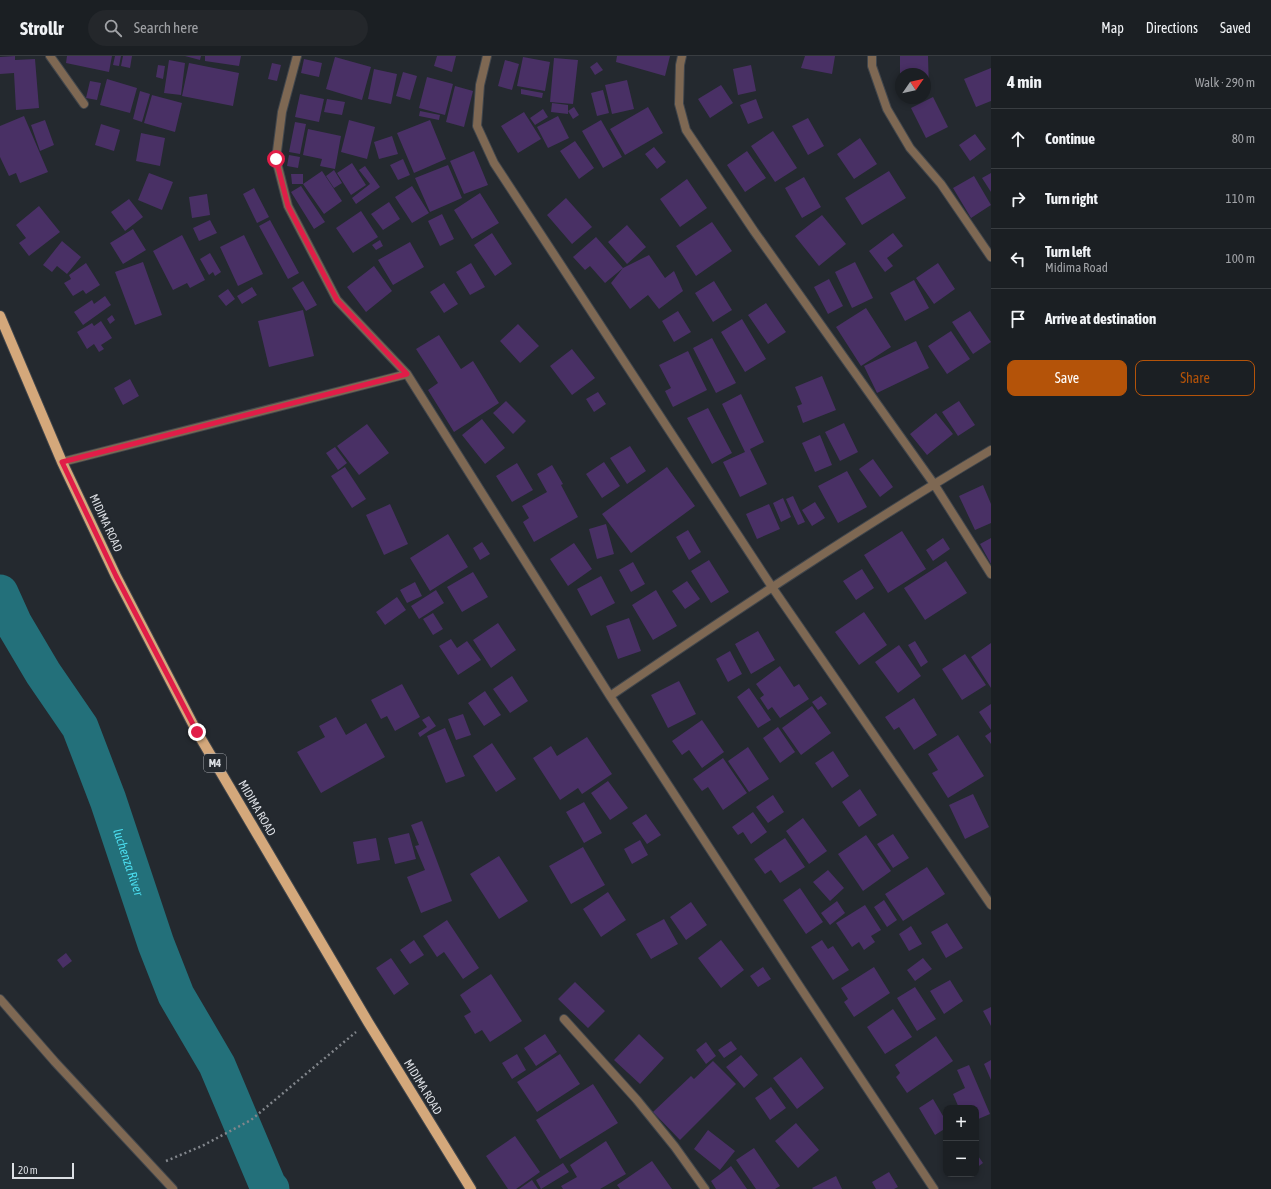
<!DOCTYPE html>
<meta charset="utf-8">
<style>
:root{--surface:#1b1f23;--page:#24272b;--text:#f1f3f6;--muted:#a0a2a6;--line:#393d41;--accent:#b45309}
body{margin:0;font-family:"Asap Condensed",sans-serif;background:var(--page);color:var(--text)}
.controls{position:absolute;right:12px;bottom:12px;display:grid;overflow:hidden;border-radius:8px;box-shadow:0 2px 6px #0003}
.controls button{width:36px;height:36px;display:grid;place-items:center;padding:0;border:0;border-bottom:1px solid var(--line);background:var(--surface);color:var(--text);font:20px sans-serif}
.compass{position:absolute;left:895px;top:12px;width:36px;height:36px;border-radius:50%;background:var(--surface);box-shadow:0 2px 6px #0003;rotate:56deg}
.scale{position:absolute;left:12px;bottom:10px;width:62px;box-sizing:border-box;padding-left:4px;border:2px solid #dcdfe4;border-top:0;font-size:11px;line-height:14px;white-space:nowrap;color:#dcdfe4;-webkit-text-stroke:3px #24292f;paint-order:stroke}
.stop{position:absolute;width:12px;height:12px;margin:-9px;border:3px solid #e11d48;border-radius:50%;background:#fff}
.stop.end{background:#e11d48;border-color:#fff;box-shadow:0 1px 4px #0008}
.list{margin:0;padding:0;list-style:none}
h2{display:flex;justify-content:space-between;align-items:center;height:52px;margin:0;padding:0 16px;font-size:17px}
h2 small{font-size:13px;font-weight:400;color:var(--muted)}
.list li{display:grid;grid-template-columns:26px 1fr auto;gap:12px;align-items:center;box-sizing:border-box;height:60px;padding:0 16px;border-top:1px solid var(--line)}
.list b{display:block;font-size:15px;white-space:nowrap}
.list p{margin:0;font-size:13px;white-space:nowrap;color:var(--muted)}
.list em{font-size:13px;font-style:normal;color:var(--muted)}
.actions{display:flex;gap:8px;padding:12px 16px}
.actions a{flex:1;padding:9px 0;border:1px solid var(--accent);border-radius:8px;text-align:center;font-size:14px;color:var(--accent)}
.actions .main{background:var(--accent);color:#fff}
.icon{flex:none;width:22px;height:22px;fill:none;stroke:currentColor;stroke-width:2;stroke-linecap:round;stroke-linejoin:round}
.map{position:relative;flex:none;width:991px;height:1133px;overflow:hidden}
header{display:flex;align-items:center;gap:24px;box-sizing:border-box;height:56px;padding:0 20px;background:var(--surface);border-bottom:1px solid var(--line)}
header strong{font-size:19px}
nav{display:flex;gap:22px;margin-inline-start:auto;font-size:14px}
.search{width:280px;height:36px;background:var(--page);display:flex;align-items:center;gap:10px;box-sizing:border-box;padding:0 14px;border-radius:22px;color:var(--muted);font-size:15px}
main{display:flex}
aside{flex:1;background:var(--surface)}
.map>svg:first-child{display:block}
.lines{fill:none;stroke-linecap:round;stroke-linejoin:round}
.river{stroke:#23707a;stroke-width:37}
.building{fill:#493065}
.minor-casing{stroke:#41464c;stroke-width:10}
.primary-casing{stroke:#41464c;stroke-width:12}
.path{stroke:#82868c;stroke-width:2.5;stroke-dasharray:2 3;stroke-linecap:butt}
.minor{stroke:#7e6853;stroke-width:8}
.primary{stroke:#d4a87b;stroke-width:10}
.route{stroke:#e11d48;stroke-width:5}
.labels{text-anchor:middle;stroke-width:4;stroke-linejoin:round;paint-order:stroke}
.shield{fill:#24292f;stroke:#a5a8ae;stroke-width:1}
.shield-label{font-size:11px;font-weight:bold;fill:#dcdfe4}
.street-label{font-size:12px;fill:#dcdfe4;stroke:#24292f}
.water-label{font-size:13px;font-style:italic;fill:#4bddef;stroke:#24292f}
</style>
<header>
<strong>Strollr</strong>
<div class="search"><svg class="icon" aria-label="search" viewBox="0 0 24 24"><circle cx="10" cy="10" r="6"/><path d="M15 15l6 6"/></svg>Search here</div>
<nav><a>Map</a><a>Directions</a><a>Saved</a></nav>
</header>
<main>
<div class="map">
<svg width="991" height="1133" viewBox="0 0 991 1133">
<rect width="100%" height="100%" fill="#24292f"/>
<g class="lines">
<!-- river -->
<path class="river" id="s1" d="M0 537 14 568 43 617 80 671 108 744 156 888 176 939 217 1009 268 1130 271 1133"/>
</g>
<!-- building -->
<path class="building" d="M15 0V4L35 3 39 52 16 54 14 17 0 18V1Z
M67 0H112L109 16 66 7Z
M115 0H121L119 10 113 9Z
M123 0H132L130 12 121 10Z
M185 0H201L200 4Z
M205 0H241L239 10 205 5Z
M437 0H456L452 16 434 10Z
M617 0H670L665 20 616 6Z
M805 0H835L832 18 801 12Z
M900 0H928L929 35H925V18H900Z
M335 1 371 11 362 44 326 33Z
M523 1 550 6 545 35 517 30Z
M554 2 578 4 573 48 550 46Z
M304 3 322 7 319 21 301 17Z
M169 4 185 7 181 39 164 37Z
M505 4 519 8 512 34 498 30Z
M597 6 603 14 595 19 590 11Z
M189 7 239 17 233 50 182 40Z
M272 7 281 9 277 25 268 23Z
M158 9 165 10 163 23 156 21Z
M751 9 756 35 738 39 733 13Z
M991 12V45L976 51 964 23Z
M374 13 397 18 391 48 368 43Z
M403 16 417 20 410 44 396 40Z
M427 21 453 28 445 59 419 52Z
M107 23 137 32 130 57 100 49Z
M627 24 634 53 612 58 605 29Z
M90 25 101 27 97 44 86 42Z
M721 29 733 47 710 62 698 43Z
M455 30 473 35 464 71 446 66Z
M521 33 543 37 542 42 521 38Z
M603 34 609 57 597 60 591 37Z
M140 35 150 38 142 66 133 63Z
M300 38 324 43 319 66 295 61Z
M152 39 182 47 175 76 144 67Z
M933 41 948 71 926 82 911 52Z
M327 43 345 46 342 59 324 56Z
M756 43 763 62 748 68 740 49Z
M552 47 568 49V58L551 56Z
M574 51 579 59 573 63 568 55Z
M648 51 663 77 625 99 610 73Z
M543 53 548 61 535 69 530 62Z
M420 55 440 59 439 64 419 60Z
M524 56 541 83 518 97 501 70Z
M24 60 48 116 20 127 16 117 9 120 0 101V70Z
M558 60 569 82 548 92 537 71Z
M808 62 824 90 808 99 792 70Z
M45 64 54 89 40 95 31 69Z
M349 64 375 71 367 103 341 96Z
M430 64 446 103 414 117 397 77Z
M601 64 622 101 603 112 582 75Z
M295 66 306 68 300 98 289 96Z
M101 68 120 74 114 95 95 89Z
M308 73 341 80 335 113 320 110 322 103 303 99Z
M773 75 797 112 775 126 751 90Z
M141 77 165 82 160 110 136 105Z
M975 78 986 93 970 105 959 89Z
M392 80 398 98 379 103 374 86Z
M860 82 877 108 854 123 837 98Z
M575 85 594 112 579 123 560 95Z
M654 91 666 106 657 113 645 98Z
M474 95 488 129 464 138 450 105Z
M747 95 766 122 745 136 727 109Z
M289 99 300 101 298 112 287 110Z
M403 103 410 119 398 124 390 109Z
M352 107 366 129 351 139 337 117Z
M448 109 462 142 430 156 415 122Z
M365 110 380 131 356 148 352 142 370 128 359 114Z
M334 114 342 127 334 132 326 120Z
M322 115 342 145 324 158 303 128Z
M889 115 906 142 862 169 845 142Z
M149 117 173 126 162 154 138 144Z
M991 117V136L982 122Z
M291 118H303V128H292Z
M974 120 991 149 971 162 953 132Z
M804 121 821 151 802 162 785 132Z
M687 123 707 152 680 171 660 143Z
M301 130 325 166 314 173 291 136Z
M412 130 429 157 412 167 395 141Z
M254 132 269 161 257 167 243 138Z
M480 137 499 167 472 183 454 154Z
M207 138 210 159 192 162 189 141Z
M566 142 592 171 572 188 547 159Z
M129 143 143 161 125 175 111 156Z
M389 146 400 163 383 174 371 158Z
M39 150 60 176 29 200 19 187 26 182 16 169Z
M361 155 378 181 353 197 336 172Z
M442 158 454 183 440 190 428 165Z
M822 159 846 188 819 210 795 180Z
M210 164 217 177 199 185 193 172Z
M270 164 299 217 288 223 259 170Z
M712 166 732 195 696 220 676 190Z
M627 169 646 191 627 208 608 186Z
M133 173 146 194 123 208 110 187Z
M492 177 512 208 495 220 474 189Z
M893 177 903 190 887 202 893 210 885 216 869 195Z
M182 179 205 224 190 232 187 227 173 234 153 195Z
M244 179 263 218 238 230 220 191Z
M596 181 623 212 649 199 665 222 674 215 683 235 659 253 648 239 630 253 611 227 623 212 605 227 590 210 585 214 573 201Z
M380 184 383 190 376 194 372 189Z
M62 185 81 201 67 218 57 210 52 216 43 209Z
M410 186 424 211 393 229 378 204Z
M210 197 221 216 215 220 213 216 209 219 200 203Z
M143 206 162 259 135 269 115 216Z
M855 206 873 242 852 252 835 216Z
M86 207 100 229 86 238 83 234 73 240 64 227 71 223 69 219Z
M471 207 485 231 470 239 456 216Z
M938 207 955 233 934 248 916 222Z
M374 210 392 235 366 256 347 231Z
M829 223 843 250 828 258 814 231Z
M914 224 929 252 905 265 890 237Z
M303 225 317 249 306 255 292 232Z
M714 225 732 254 713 266 695 237Z
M444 227 458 248 444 257 430 236Z
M252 231 257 239 242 248 237 240Z
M228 233 235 243 226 250 218 240Z
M105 240 111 249 83 269 74 256 92 244 94 248Z
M766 247 786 276 768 288 748 259Z
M866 252 891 291 861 310 836 271Z
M303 254 314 300 269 311 258 265Z
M678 255 691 276 674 286 662 265Z
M970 255 991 286 973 298 952 266Z
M112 259 115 264 110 268 107 263Z
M742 263 766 303 745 316 721 276Z
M101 265 112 282 101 289 104 293 99 296 94 288 87 293 77 276 92 267 94 270Z
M518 268 539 290 520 307 500 285Z
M951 275 970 303 947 318 928 290Z
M439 279 461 313 473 305 499 347 454 376 428 334 438 327 416 293Z
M712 282 736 327 716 337 693 292Z
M916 285 929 312 877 337 864 310Z
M572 293 595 322 572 339 550 310Z
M688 295 707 334 673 351 665 335 671 332 659 309Z
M822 320 836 354 803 367 797 350 802 348 795 331Z
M130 323 139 340 123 349 114 332Z
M598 336 606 348 594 356 586 343Z
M741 338 764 386 750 393 767 428 740 441 723 406 745 396 722 348Z
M506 345 526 365 513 378 493 357Z
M959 345 975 369 958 380 942 356Z
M708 352 732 397 712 408 687 362Z
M936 357 953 378 927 399 910 378Z
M482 363 505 392 485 408 462 379Z
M844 367 858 396 840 405 825 376Z
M367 368 389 397 359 419 337 390Z
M820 379 832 409 815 416 802 387Z
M630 390 646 415 627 428 610 402Z
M335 391 347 407 338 414 326 397Z
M873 403 893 431 880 441 859 413Z
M604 406 620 430 602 442 586 418Z
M517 407 533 434 512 446 496 420Z
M552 409 563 428 561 429 578 461 534 486 523 466 529 462 522 450 547 436 537 418Z
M345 411 366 443 352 452 331 420Z
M667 411 695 450 631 497 602 458Z
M847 415 867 451 838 467 818 430Z
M983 429 991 448V467L975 474 959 440Z
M793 440 805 466 798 469 786 443Z
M783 442 791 461 781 466 773 447Z
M815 446 825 462 812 470 802 454Z
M390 448 408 488 384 499 366 459Z
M769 448 780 473 757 483 746 458Z
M606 468 614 498 597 503 589 473Z
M688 474 701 496 689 504 676 481Z
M902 475 926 513 888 537 864 499Z
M448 478 468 511 430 535 410 502Z
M943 482 950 493 933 505 926 494Z
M991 482V508L980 488Z
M482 486 490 498 480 504 473 492Z
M574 487 592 513 568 530 550 503Z
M709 504 729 536 711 547 691 515Z
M946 505 967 537 925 564 904 532Z
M633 506 645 528 631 536 619 514Z
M862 513 874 532 856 544 843 525Z
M473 516 488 541 462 556 447 531Z
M601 520 615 547 591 560 577 533Z
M687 525 700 543 685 553 672 535Z
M415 526 422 540 407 547 400 534Z
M436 534 444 547 419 563 411 550Z
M656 534 677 570 653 584 632 549Z
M397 541 406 554 385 569 376 556Z
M864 556 887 589 859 609 835 576Z
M433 557 443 573 433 579 423 563Z
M629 562 641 595 618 603 606 570Z
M498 567 516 594 491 612 473 584Z
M758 575 775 604 751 618 735 588Z
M451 583 457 592 467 585 481 604 458 619 439 590Z
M915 585 928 606 921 611 908 589Z
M991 587V632L971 601Z
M899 589 921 620 898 637 875 606Z
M730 595 742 618 728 626 716 603Z
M965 598 986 629 962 644 942 613Z
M780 610 794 631 799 628 809 643 780 662 772 651 768 654 760 642 764 639 756 628Z
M512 620 528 645 510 657 493 633Z
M679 625 696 658 668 672 651 639Z
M402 628 420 661 395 675 387 660 381 663 371 644Z
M749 632 771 664 758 672 737 641Z
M485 635 501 659 484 670 468 647Z
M821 640 827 648 818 654 812 646Z
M914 642 937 679 914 694 899 671 894 674 885 661Z
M991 648V674L979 656Z
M812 650 831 677 801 699 782 672Z
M463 658 471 679 456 684 448 663Z
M429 660 436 670 420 681 418 677 427 671 422 664Z
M336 661 346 679 366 667 385 701 321 737 297 696 325 681 319 670Z
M702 664 724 696 702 712 689 694 682 699 672 685Z
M778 671 795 696 780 707 763 682Z
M445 672 465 720 446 727 427 680Z
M991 676V688L985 680Z
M958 679 984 720 948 742 932 717 938 714 928 698Z
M587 681 612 718 582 738 578 732 560 744 533 702 551 690 557 700Z
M492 687 516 723 496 736 473 700Z
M748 691 769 723 749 736 728 705Z
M833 695 849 720 832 732 815 707Z
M723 702 747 737 723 754 708 731 702 735 693 723Z
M608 725 628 752 610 764 591 737Z
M860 733 877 759 859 771 842 746Z
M973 738 989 771 965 783 949 749Z
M773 739 784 756 768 767 756 751Z
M584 746 602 777 584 787 566 756Z
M753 756 767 776 751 788 743 776 738 779 732 771Z
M646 758 661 779 647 788 632 767Z
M803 762 827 795 809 808 786 775Z
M422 765 452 845 421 857 407 821 425 814 415 790 419 789 411 769Z
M409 777 416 803 395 808 388 782Z
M893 778 909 802 893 812 877 788Z
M866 779 891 815 863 835 838 798Z
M376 782 380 804 357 808 353 786Z
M785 782 805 811 780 827 771 814 765 818 754 803Z
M640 784 648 799 632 808 624 793Z
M583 791 605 829 571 848 549 810Z
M499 800 528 845 499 863 470 818Z
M927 811 945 838 903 865 885 838Z
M828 814 844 832 830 845 813 826Z
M800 832 823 866 806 878 783 844Z
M608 836 626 864 601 881 583 853Z
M884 844 897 864 887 871 874 851Z
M837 845 845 857 830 869 821 857Z
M691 846 707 869 686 884 670 861Z
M865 849 881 874 871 880 875 886 864 894 859 886 852 891 836 867Z
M664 863 678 888 651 903 636 878Z
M447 864 479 912 463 923 444 896 437 901 423 880Z
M947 867 963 892 946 902 931 876Z
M911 870 922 888 909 895 899 878Z
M414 884 424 899 410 908 400 894Z
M721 884 744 914 721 932 698 902Z
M822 884 828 893 833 890 849 914 833 924 811 891Z
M66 897 72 905 63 912 57 904Z
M391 902 409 928 394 939 376 912Z
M923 902 932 913 915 925 907 914Z
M763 911 771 923 758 931 750 920Z
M874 911 890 937 854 961 844 946 848 943 841 932Z
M491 918 522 965 490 986 482 974 475 978 464 960 471 956 460 939Z
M950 924 963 945 944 958 930 935Z
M575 926 605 955 588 972 558 943Z
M915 931 936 963 917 975 897 942Z
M991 951V970L983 955Z
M893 953 912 981 885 998 867 971Z
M545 978 557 996 536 1010 524 992Z
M639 978 664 1002 640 1028 614 1004Z
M936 980 953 1005 907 1037 896 1021 900 1017 895 1009Z
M731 985 737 993 724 1002 718 994Z
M706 986 716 1000 706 1008 696 994Z
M517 998 526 1014 512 1023 502 1007Z
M560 998 580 1028 537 1056 517 1026Z
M741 999 758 1019 744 1032 726 1011Z
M801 1001 824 1032 797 1053 773 1022Z
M991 1004V1024L984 1008Z
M713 1005 736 1028 680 1084 653 1056 691 1020 694 1023Z
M969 1009 990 1058 976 1064V1052H959L953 1038 965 1032 957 1014Z
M593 1028 618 1067 560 1103 536 1064Z
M771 1031 786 1052 770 1064 755 1042Z
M933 1043 946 1065V1072L935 1079 919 1052Z
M796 1067 819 1094 798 1112 775 1085Z
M708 1074 735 1095 720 1114 694 1093Z
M515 1080 540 1116 516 1133H508L486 1100Z
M606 1085 626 1118 600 1133H563L561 1130 577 1121 570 1109Z
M754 1092 780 1130 775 1133H756L736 1104Z
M976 1097 983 1107 976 1112Z
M652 1105 672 1133H620L617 1129Z
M563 1107 569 1116 541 1133 536 1124Z
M731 1110 747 1133H716L711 1125Z
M889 1116 898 1131 894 1133H876L872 1126Z
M836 1120 842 1133H813L812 1132Z
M532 1124 538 1133H519Z"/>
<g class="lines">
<defs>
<path id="minor" d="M50 0 84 48
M297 0 282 56 276 103 288 150 337 244 407 318 610 640 800 931 934 1133
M487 0 480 29 477 70 494 107 772 531 991 849
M682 0 680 9 679 48 686 74 754 175 934 428 991 518
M872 0V10L887 53 910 92 941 128 991 201
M62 406 407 318
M610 640C735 555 861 471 991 394
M0 943 55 1006 173 1133
M564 963 637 1044 675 1091 705 1133"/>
<path id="primary" d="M0 260 62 406 116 520 197 676 368 966 471 1133"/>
</defs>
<!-- minor casing -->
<use href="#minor" class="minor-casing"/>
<!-- primary casing -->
<use href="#primary" class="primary-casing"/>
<!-- path -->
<path class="path" d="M166 1105 202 1090 251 1064 356 976"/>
<!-- minor -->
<use href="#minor" class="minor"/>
<!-- primary -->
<use href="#primary" class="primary"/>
</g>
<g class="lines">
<!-- route -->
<path class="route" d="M197 676 116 520 62 406 407 318 337 244 288 150 276 103"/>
</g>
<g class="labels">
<!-- shield labels -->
<rect class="shield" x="204" y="698" width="22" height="18" rx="3"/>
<g class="shield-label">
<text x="215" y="711">M4</text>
</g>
<!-- street labels -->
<g class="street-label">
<text transform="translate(106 467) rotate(65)" y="4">MIDIMA ROAD</text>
<text transform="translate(257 752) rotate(60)" y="4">MIDIMA ROAD</text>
<text transform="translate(423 1031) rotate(59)" y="4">MIDIMA ROAD</text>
</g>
<!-- water labels -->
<g class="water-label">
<text dy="5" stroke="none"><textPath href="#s1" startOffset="300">luchenza River</textPath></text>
</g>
</g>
</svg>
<div class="controls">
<button>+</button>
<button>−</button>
</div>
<svg class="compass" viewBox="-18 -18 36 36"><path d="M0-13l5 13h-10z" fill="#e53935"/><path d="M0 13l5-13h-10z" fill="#a0a2a6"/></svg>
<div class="scale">20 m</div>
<div class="stop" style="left:276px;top:103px"></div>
<div class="stop end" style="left:197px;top:676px"></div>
</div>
<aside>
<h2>4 min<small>Walk · 290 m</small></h2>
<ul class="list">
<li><svg class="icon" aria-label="ahead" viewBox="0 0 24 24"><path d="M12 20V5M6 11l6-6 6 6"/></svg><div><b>Continue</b></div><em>80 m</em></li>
<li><svg class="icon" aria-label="right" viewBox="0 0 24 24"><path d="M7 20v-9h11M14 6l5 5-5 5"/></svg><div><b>Turn right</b></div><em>110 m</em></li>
<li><svg class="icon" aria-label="left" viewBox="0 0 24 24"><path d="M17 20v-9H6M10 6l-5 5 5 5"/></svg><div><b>Turn left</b><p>Midima Road</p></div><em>100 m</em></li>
<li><svg class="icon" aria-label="arrive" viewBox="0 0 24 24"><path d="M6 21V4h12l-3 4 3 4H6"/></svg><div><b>Arrive at destination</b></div></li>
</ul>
<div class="actions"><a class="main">Save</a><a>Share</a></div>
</aside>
</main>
